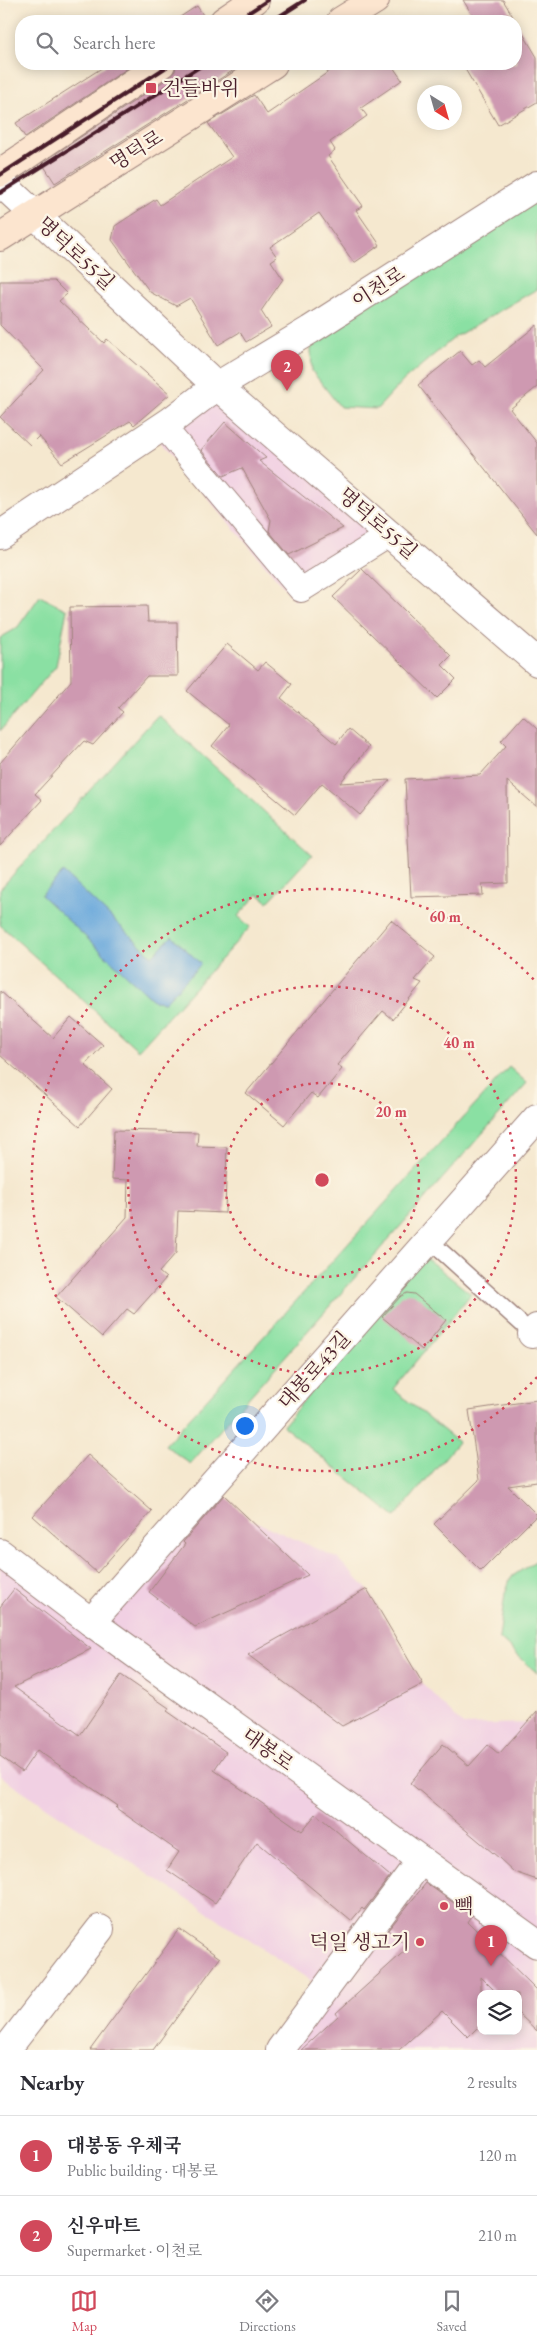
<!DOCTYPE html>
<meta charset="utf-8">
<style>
:root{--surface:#fff;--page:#f7f7f7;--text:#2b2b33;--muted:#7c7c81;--line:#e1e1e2;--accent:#d1495b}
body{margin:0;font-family:"EB Garamond","Noto Serif KR",serif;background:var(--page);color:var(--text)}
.controls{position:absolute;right:15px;bottom:15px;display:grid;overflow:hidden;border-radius:10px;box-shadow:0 2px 12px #0003}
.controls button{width:45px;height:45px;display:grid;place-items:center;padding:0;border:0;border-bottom:1px solid var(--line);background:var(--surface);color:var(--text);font:25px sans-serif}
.compass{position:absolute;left:417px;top:85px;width:45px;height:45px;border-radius:50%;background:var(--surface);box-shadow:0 2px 12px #0003;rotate:143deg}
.you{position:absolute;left:244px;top:1425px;width:18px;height:18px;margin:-12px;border:4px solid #fff;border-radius:50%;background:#1a73e8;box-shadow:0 0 0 8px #1a73e833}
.badge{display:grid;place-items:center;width:32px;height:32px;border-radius:50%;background:var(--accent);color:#fff;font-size:16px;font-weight:700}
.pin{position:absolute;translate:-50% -41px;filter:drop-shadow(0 1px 2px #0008)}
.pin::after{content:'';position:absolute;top:26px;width:18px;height:15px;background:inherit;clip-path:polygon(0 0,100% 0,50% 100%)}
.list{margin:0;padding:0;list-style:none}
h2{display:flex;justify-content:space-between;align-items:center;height:65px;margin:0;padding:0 20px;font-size:21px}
h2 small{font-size:16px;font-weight:400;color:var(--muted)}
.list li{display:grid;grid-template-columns:32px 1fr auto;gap:15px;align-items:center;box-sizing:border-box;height:80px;padding:0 20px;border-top:1px solid var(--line)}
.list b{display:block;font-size:19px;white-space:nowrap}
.list p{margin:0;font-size:16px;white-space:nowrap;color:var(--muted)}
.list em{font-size:16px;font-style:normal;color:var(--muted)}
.icon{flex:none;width:28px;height:28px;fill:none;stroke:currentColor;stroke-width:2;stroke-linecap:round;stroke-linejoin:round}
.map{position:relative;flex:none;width:537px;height:2050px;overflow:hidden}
.search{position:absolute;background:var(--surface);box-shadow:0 2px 12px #0003;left:15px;right:15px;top:15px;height:55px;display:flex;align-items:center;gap:12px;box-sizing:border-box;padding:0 18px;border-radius:20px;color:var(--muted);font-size:19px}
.sheet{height:225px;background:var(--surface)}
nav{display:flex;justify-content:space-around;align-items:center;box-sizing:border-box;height:70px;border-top:1px solid var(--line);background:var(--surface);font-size:14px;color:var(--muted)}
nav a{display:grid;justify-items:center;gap:2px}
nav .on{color:var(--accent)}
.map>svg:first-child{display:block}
.built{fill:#f1d0e3;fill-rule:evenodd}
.green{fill:#8ae0a3;stroke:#6a8067}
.water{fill:#69a8dc;stroke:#5a6484}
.building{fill:#ce99b1}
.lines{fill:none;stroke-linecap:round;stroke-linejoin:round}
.service-casing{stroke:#a0847d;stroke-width:18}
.pedestrian-casing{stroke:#a0847d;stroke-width:26}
.minor-casing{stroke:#a0847d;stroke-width:30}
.tertiary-casing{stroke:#a0847d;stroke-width:30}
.secondary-casing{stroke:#a0847d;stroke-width:30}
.service{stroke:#fff;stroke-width:15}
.pedestrian{stroke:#fff;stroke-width:24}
.minor{stroke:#fff;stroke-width:28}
.tertiary{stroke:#fff;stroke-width:28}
.secondary{stroke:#fce5cf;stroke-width:28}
.rail{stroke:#4a1f2b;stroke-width:4}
.ring{fill:none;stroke:#d1495b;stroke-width:2.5;stroke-dasharray:2.5 5}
.poi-dot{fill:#d1495b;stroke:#fcf5e5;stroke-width:2}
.labels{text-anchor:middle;stroke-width:4.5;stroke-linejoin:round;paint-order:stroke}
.poi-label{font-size:20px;fill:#4a1f2b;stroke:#fcf5e5;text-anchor:start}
.street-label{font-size:20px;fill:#4a1f2b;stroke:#fcf5e5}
.centre{fill:#d1495b;stroke:#fcf5e5;stroke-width:2.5}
.ring-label{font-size:15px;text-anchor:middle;font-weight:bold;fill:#d1495b;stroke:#fcf5e5;stroke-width:4.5;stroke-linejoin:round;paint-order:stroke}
</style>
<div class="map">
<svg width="537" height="2050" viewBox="0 0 537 2050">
<rect width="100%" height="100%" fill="#fcf5e5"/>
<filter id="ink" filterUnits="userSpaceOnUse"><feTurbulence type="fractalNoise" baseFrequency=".02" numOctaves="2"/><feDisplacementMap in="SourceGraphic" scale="10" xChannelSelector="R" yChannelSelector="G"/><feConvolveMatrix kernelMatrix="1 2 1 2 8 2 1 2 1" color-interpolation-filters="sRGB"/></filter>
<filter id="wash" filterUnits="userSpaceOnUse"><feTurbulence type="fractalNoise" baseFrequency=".0096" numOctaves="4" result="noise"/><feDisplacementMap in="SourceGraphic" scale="20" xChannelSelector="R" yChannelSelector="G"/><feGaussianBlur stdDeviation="1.12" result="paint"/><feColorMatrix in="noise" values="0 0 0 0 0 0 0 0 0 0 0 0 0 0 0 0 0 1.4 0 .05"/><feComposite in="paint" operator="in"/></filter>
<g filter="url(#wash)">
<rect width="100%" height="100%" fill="#f5e8cf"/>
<!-- built -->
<path class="built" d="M217 386 394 538 295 600 152 433Z
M201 1497 337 1558 367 1589 423 1684 463 1725 527 1723 537 1729V2050H268L325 1990 0 1776V1553L91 1622ZM481 1994H518V2031H481Z"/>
<!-- green -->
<path class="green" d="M537 185V289L455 337 404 380 377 409 340 407 312 371 310 330Z
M40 596 67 610 56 666 0 731V638L17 628Z
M158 715 312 855 268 902 258 894 238 916 250 927 138 1050 0 925V889Z
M509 1067 527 1083 190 1464 165 1445Z
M422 1255 471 1294 393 1389 458 1442 395 1517 283 1426Z
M537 1560V1673L499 1638 505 1593 511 1577Z"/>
<!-- water -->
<path class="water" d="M63 872 152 956 172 936 201 964 165 1002 154 1001 41 895Z"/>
<g id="blocks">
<!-- building -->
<path class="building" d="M463 0H503L537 57V102L498 125 462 64H516V21H476Z
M197 6 207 21H174Z
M108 64H134L25 137 16 123Z
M176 64H234L237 68 55 183 42 163 170 77 175 71Z
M340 64H391L402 80 361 108 367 116 330 142 335 150 328 156 363 206 356 210 380 245 354 263 319 213 270 247 277 257 271 261 283 279 261 311 271 327 246 342 240 332 218 345 190 298 176 306 150 292 112 240 115 226 156 199 160 205 232 157 208 123 254 95 267 114Z
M0 281H54L67 294 59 301 104 343 107 339 170 394 134 425 130 421 62 463 39 436 30 445 0 417 44 370 0 325Z
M537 325V387L510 409 537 443V534L418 385 460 351 472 365 479 360 485 367Z
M225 422 266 458 259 461 343 528 289 555 269 531 271 520 242 468 223 476 201 450Z
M362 569 451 656 442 665 456 679 437 698 333 597Z
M147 606 148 622H177L178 676H147L118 708 123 712 93 745 84 741 35 794 42 800 0 846V763L71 681 70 607Z
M227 644 258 670 265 662 292 684 281 698 336 744 348 729 369 747 340 783 390 780 360 815 322 783 295 815 212 746 229 725 187 691Z
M523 716 537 729V807L507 781 508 883 482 884 483 895 411 897 405 779 480 775 506 746 501 741Z
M391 920 435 957 415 980 422 983 393 1019 383 1011 337 1065 342 1069 318 1098 311 1093 284 1125 246 1093Z
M0 991 53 1038 71 1017 103 1045 85 1065 112 1089 80 1126 0 1055Z
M114 1130 198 1132 197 1146 227 1147 225 1213 178 1211 176 1253 159 1272 166 1278 134 1314 127 1309 102 1337 56 1297 127 1217 128 1180 112 1179Z
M407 1293 414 1294 446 1320 422 1350 382 1317 401 1296Z
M537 1400V1482L508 1486 537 1515 481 1571 434 1524 479 1480 469 1410Z
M88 1455 152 1511 97 1573 33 1516Z
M224 1495 308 1575 195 1627 149 1592 185 1544 183 1542Z
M14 1589 91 1649 14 1687 80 1735 121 1675 169 1708 167 1711 226 1752 214 1770 302 1831 316 1814 390 1876 364 1910 362 1908 351 1921 257 1842 215 1903 167 1870 179 1852 116 1808 118 1806 37 1750 22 1772 0 1756V1607Z
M367 1589 423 1684 342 1726 248 1655Z
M537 1711V1880L514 1872 499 1858 410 1783 443 1744 469 1766 488 1745 499 1754Z
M426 1883 472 1916 468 1922 537 1990V2031L518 2013V1994H498L481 1977V2024L468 2037 442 2011 399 2050H301L338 2016 336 2013 409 1947 388 1930Z
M179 1929 220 1958 153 2050H90Z"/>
</g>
</g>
<g filter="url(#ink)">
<use href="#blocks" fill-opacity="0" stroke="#a0847d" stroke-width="1"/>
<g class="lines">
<defs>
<path id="service" d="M429 1240 536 1337"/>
<path id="pedestrian" d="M163 426 301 590 391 534"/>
<path id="minor" d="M0 182 217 386 537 662
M0 535 171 421 217 386 310 330 537 185
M532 1334 537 1328
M91 1622 537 1118
M6 2050 100 1929
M280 2050 421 1860"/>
<path id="tertiary" d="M0 1553 91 1622 537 1944"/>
<path id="secondary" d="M224 21 255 0
M341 21 375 0
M0 173 161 64
M0 237 273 64"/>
</defs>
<!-- service casing -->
<use href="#service" class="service-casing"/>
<!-- pedestrian casing -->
<use href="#pedestrian" class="pedestrian-casing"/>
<!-- minor casing -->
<use href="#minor" class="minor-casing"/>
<!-- tertiary casing -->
<use href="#tertiary" class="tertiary-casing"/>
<!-- secondary casing -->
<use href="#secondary" class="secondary-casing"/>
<!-- service -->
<use href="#service" class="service"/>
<!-- pedestrian -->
<use href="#pedestrian" class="pedestrian"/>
<!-- minor -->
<use href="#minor" class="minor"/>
<!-- tertiary -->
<use href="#tertiary" class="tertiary"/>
<!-- secondary -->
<use href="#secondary" class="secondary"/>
<!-- rail -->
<path class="rail" d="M236 21 268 0
M272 21 305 0
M0 175 171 64
M0 193 204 64"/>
</g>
</g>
<!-- distance rings -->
<g class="ring">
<circle cx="322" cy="1180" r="97"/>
<circle cx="322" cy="1180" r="194"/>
<path d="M537 1377A291 291 0 1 1 537 983"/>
</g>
<!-- markers -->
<g class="poi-dot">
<rect x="145" y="82" width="12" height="12" rx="2.5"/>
<circle cx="444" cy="1906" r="5"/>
<circle cx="420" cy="1942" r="5"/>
</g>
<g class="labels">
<!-- poi labels -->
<g class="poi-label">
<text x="162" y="95">건들바위</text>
<text x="454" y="1913">빽</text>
<text x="410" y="1949" text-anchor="end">덕일 생고기</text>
</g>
<!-- street labels -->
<g class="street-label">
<text transform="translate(136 150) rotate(-32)" y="7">명덕로</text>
<text transform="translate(76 253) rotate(43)" y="7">명덕로55길</text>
<text transform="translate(378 287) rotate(-33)" y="7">이천로</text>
<text transform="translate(378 523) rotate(41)" y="7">명덕로55길</text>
<text transform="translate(314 1370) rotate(-48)" y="7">대봉로43길</text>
<text transform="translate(268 1749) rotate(36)" y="7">대봉로</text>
</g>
</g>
<circle cx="322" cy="1180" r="8" class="centre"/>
<g class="ring-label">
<text x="445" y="922">60 m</text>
<text x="459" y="1048">40 m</text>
<text x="391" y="1117">20 m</text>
</g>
</svg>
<div class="controls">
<button><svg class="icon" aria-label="layers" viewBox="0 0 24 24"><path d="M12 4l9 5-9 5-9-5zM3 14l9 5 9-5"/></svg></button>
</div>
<svg class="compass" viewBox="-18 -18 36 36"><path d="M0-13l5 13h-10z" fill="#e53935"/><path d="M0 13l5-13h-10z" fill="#7c7c81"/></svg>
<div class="you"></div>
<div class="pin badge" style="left:491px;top:1966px">1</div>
<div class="pin badge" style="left:287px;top:391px">2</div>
<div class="search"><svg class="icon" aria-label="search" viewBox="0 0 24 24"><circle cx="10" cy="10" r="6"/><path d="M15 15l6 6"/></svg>Search here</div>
</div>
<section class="sheet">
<h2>Nearby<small>2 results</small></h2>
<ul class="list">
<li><span class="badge">1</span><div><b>대봉동 우체국</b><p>Public building · 대봉로</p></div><em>120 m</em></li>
<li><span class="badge">2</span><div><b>신우마트</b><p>Supermarket · 이천로</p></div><em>210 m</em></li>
</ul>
</section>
<nav>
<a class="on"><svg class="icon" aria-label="map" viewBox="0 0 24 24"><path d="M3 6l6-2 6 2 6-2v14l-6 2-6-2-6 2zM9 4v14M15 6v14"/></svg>Map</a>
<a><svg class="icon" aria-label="directions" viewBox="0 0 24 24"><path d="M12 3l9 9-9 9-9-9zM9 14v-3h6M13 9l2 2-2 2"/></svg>Directions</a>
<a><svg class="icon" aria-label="saved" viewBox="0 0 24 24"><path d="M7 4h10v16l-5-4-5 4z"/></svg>Saved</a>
</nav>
